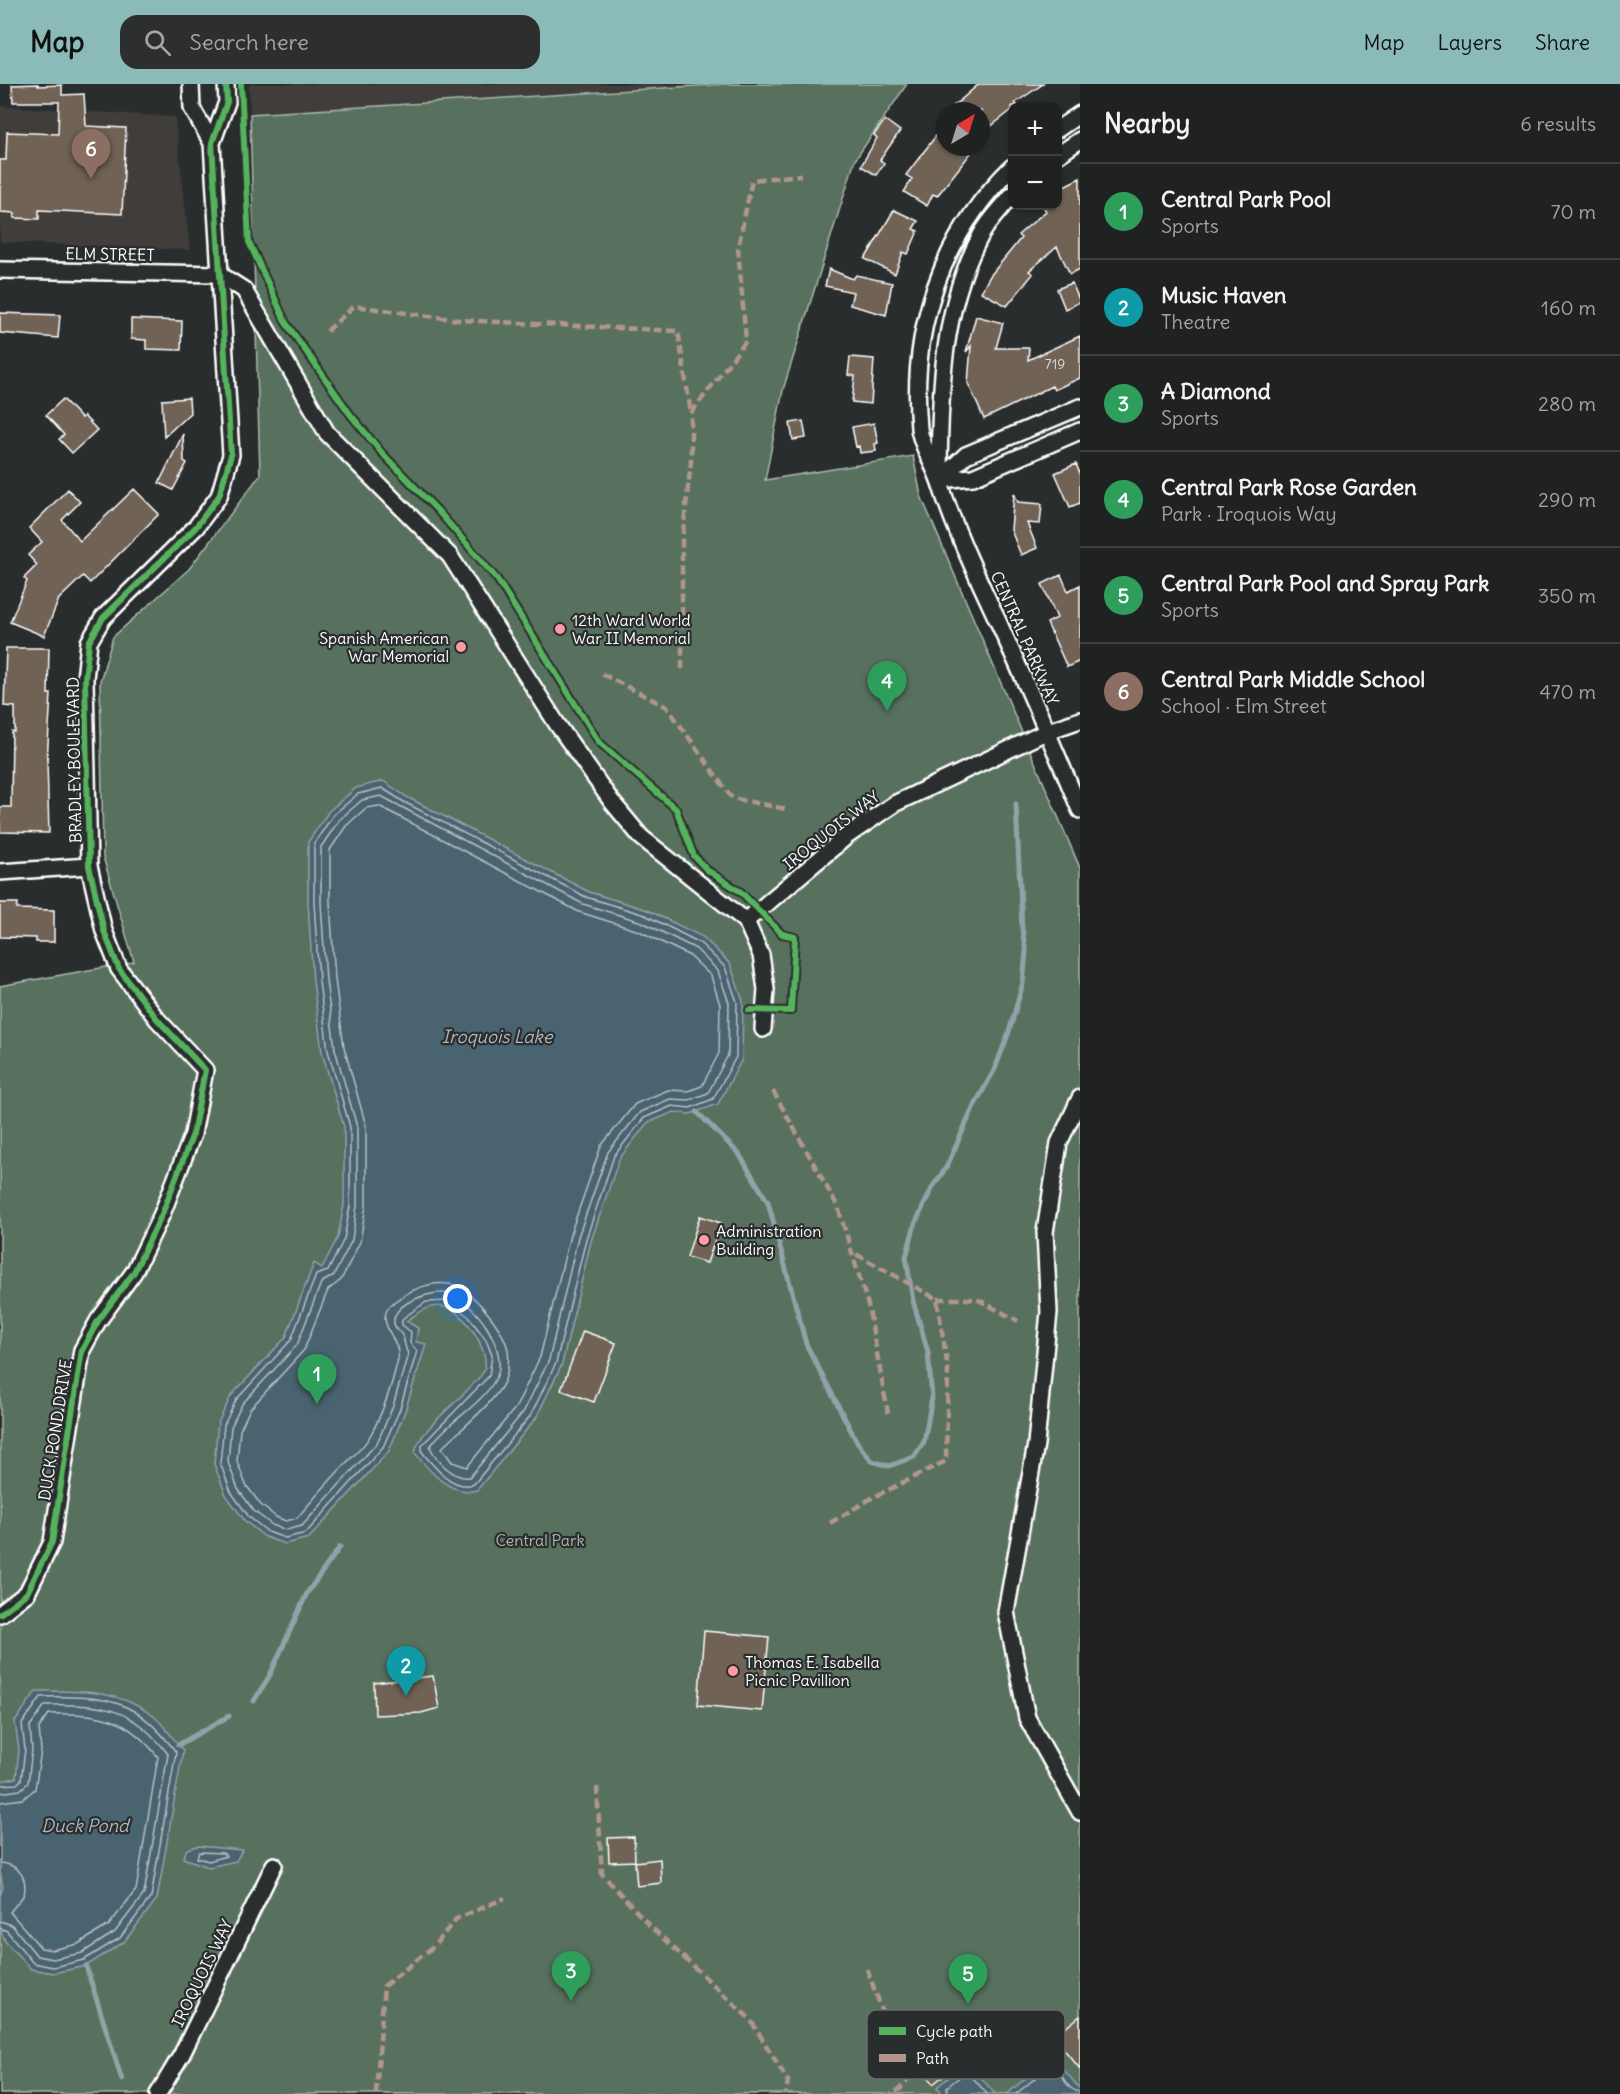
<!DOCTYPE html>
<meta charset="utf-8">
<style>
:root{--surface:#202222;--page:#2d2f2f;--text:#f1f3f6;--muted:#a2a4a5;--line:#3d3f40;--accent:#8bbbb9}
body{margin:0;font-family:Delius,sans-serif;background:var(--page);color:var(--text)}
.controls{position:absolute;right:18px;top:18px;display:grid;overflow:hidden;border-radius:12px;box-shadow:0 2px 4px #0004}
.controls button{width:54px;height:54px;display:grid;place-items:center;padding:0;border:0;border-bottom:2px solid var(--line);background:var(--surface);color:var(--text);font:30px sans-serif}
.compass{position:absolute;left:936px;top:18px;width:54px;height:54px;border-radius:50%;background:var(--surface);box-shadow:0 2px 4px #0004;rotate:38deg}
.you{position:absolute;left:458px;top:1215px;width:21px;height:21px;margin:-15px;border:4px solid #fff;border-radius:50%;background:#1a73e8;box-shadow:0 0 0 9px #1a73e833}
.badge{display:grid;place-items:center;width:39px;height:39px;border-radius:50%;background:var(--accent);color:#fff;font-size:20px;font-weight:700}
.pin{position:absolute;translate:-50% -50px;filter:drop-shadow(0 2px 3px #0008)}
.pin::after{content:'';position:absolute;top:32px;width:21px;height:18px;background:inherit;clip-path:polygon(0 0,100% 0,50% 100%)}
.list{margin:0;padding:0;list-style:none}
h2{display:flex;justify-content:space-between;align-items:center;height:78px;margin:0;padding:0 24px;font-size:26px}
h2 small{font-size:20px;font-weight:400;color:var(--muted)}
.list li{display:grid;grid-template-columns:39px 1fr auto;gap:18px;align-items:center;box-sizing:border-box;height:96px;padding:0 24px;border-top:2px solid var(--line)}
.list b{display:block;font-size:22px;white-space:nowrap}
.list p{margin:0;font-size:20px;white-space:nowrap;color:var(--muted)}
.list em{font-size:20px;font-style:normal;color:var(--muted)}
.icon{flex:none;width:33px;height:33px;fill:none;stroke:currentColor;stroke-width:2;stroke-linecap:round;stroke-linejoin:round}
.map{position:relative;flex:none;width:1080px;height:2010px;overflow:hidden}
header{display:flex;align-items:center;gap:36px;box-sizing:border-box;height:84px;padding:0 30px;background:var(--accent);color:#111}
header strong{font-size:28px}
nav{display:flex;gap:33px;margin-inline-start:auto;font-size:21px}
.search{width:420px;height:54px;background:var(--page);display:flex;align-items:center;gap:15px;box-sizing:border-box;padding:0 21px;border-radius:18px;color:var(--muted);font-size:22px}
main{display:flex}
aside{flex:1;background:var(--surface)}
.map>svg:first-child{display:block}
.built{fill:#3f3d3a}
.green{fill:#59715e;stroke:#acb8ae;stroke-width:1.5}
.water{fill:#4a646f;stroke:#92a2a9;stroke-width:1.5}
.lines{fill:none;stroke-linecap:round;stroke-linejoin:round}
.shore{stroke:#b7c1c5;stroke-width:1.5}
.stream{stroke:#92a2a9;stroke-width:5}
.building{fill:#716257;stroke:#fff;stroke-width:1.5}
.street-casing{stroke:#fff;stroke-width:20}
.street{stroke:#2a2d2e;stroke-width:15}
.quiet{stroke:#b2968c;stroke-width:4.5;stroke-dasharray:9 4.5;stroke-linecap:butt}
.cycleway-casing{stroke:#2a2d2e;stroke-width:10}
.cycleway{stroke:#56b35d;stroke-width:6}
.poi-dot{fill:#ff9aa2;stroke:#2a2d2e;stroke-width:2}
.labels{text-anchor:middle;stroke-width:4.5;stroke-linejoin:round;paint-order:stroke}
.number-label{font-size:14px;fill:#dcd8d5}
.street-label{font-size:16px;fill:#fff;stroke:#2a2d2e}
.poi-label{font-size:16px;fill:#fff;stroke:#2a2d2e;text-anchor:start}
.park-label{font-size:16px;fill:#acb8ae;stroke:#2a2d2e}
.water-label{font-size:18px;font-style:italic;fill:#aeb9be;stroke:#2a2d2e}
.key{fill:#2a2d2e;stroke:#6a6c6d;stroke-width:1.5}
.key-label{font-size:16px;fill:#fff}
</style>
<header>
<strong>Map</strong>
<div class="search"><svg class="icon" aria-label="search" viewBox="0 0 24 24"><circle cx="10" cy="10" r="6"/><path d="M15 15l6 6"/></svg>Search here</div>
<nav><a>Map</a><a>Layers</a><a>Share</a></nav>
</header>
<main>
<div class="map">
<svg width="1080" height="2010" viewBox="0 0 1080 2010">
<rect width="100%" height="100%" fill="#2a2d2e"/>
<filter id="ink" filterUnits="userSpaceOnUse"><feTurbulence type="fractalNoise" baseFrequency=".0167" numOctaves="2"/><feDisplacementMap in="SourceGraphic" scale="12" xChannelSelector="R" yChannelSelector="G"/><feConvolveMatrix kernelMatrix="1 2 1 2 8 2 1 2 1" color-interpolation-filters="sRGB"/></filter>
<g filter="url(#ink)">
<!-- built -->
<path class="built" d="M249 0H727L250 30Z
M0 22 175 33 190 166 0 158Z"/>
<!-- green -->
<path class="green" d="M727 0H907L855 76 783 306 765 396 913 372 921 412 1080 784V2010H0V902L134 878 103 773 100 597 113 553 189 485 260 391 250 30Z"/>
<!-- water -->
<path class="water" d="M383 697 407 713 589 808 647 826 703 853 730 880 743 917 742 975 718 1020 690 1030 674 1028 647 1039 619 1075 591 1157 562 1280 536 1334 477 1406C449 1412 431 1388 415 1369 417 1348 458 1318 474 1299 478 1295 483 1290 485 1285 489 1265 465 1227 444 1223 430 1219 417 1230 406 1237L418 1244 416 1258 426 1260 405 1327 389 1367 309 1454 285 1460 265 1453 245 1437 226 1411 214 1380 218 1339 231 1312 286 1253 314 1179 322 1184 338 1153 344 1121V1043L322 968 313 897 308 818V758L329 727 356 704Z
M36 1607C78 1607 117 1605 152 1631 164 1640 173 1655 183 1666L157 1815 124 1858 86 1882 53 1889 31 1885 5 1857 0 1844V1812L3 1803 0 1787V1697L16 1694 19 1666 15 1638Z
M197 1762 242 1766 236 1777 209 1783 183 1774 187 1765Z
M1054 1965 1064 1977 1060 1981 1080 2005V2010H1007L1037 1985 1034 1981Z
M968 1978 995 2010H943L937 2003Z"/>
<g class="lines">
<!-- shore -->
<path class="shore" d="M382 704 404 718 586 813 645 831 700 859 725 883 737 918 736 973 713 1015 690 1024 672 1022 644 1034 614 1072 586 1155 556 1279 531 1331 474 1400C453 1407 434 1383 422 1368V1361L489 1292 492 1271 486 1256 469 1233 448 1217 426 1218 402 1235V1241L411 1248 410 1259 417 1267 400 1325 383 1363 306 1449 285 1454 268 1448 249 1433 231 1408 220 1379 224 1341 236 1316 291 1256 316 1191 328 1187 344 1155 350 1122V1043L328 967 319 897 314 818V760L333 731 358 710Z
M381 712 583 820 642 838 696 865 718 887 729 919 728 971 708 1009 689 1016 670 1015 640 1028 608 1068 578 1153 549 1276 524 1327 470 1393C454 1396 436 1376 430 1363 447 1337 481 1323 496 1294 510 1267 475 1217 449 1210 434 1205 392 1219 394 1238 394 1246 402 1248 403 1253 405 1260 405 1264 408 1270L393 1322 377 1359 302 1442 286 1446 272 1441 254 1427 238 1405 228 1378 231 1343 242 1320 297 1261 321 1199 334 1191 352 1156 357 1122V1043L335 965 326 896 321 818V763L339 736 362 716Z
M379 722 579 828 639 847 690 872 711 892 720 921 719 969 702 1002 688 1007 668 1006 635 1020 601 1062 570 1151 540 1273 516 1323 467 1383 452 1378 442 1364C458 1347 500 1315 506 1293 508 1286 509 1274 508 1266 503 1244 472 1204 449 1200 429 1197 410 1206 394 1218 370 1237 402 1255 398 1275 392 1301 383 1329 370 1352 365 1362 354 1371 346 1379 329 1397 313 1415 297 1434L286 1437 276 1433 261 1421 246 1401 237 1377 240 1346 250 1325 304 1266 328 1206 341 1196 360 1158 366 1122V1042L344 963 335 895 330 818V766L346 742 366 724Z
M0 1701 17 1700 21 1696 25 1666 22 1640 41 1613C106 1612 135 1613 176 1668L151 1813 120 1854 84 1876 53 1883 33 1879 7 1847 0 1844
M0 1709 20 1706 28 1699 32 1666 30 1642 45 1621C101 1620 132 1622 168 1670L144 1810 115 1848 82 1869 53 1875 37 1872 12 1841 0 1837
M0 1718 23 1715 35 1705 41 1667 39 1644 49 1630C98 1628 127 1633 158 1673L136 1806 109 1841 78 1860 52 1866 41 1864 10 1828 24 1811C28 1793 18 1780 0 1779
M199 1768 223 1769 226 1772 209 1777 197 1774Z
M947 2010V2003L967 1987 987 2010
M1016 2010 1040 1990 1043 1982 1052 1975C1060 1984 1064 2006 1080 2008"/>
<!-- stream -->
<path class="stream" d="M697 1028 739 1070 768 1118 806 1260 858 1360 872 1377 889 1382 914 1373 924 1358 932 1314 928 1268 913 1217 906 1173 915 1140 932 1104 947 1082 973 1024 995 985 1009 948 1023 899 1026 868 1022 845 1016 720
M254 1617 270 1591 307 1509 340 1463
M178 1661 229 1632
M86 1882 122 1996"/>
</g>
<!-- building -->
<path class="building" d="M38 0V2L62 1V11L84 10 86 42 126 44 122 130 39 126V135L14 134 15 129 0 128V76H6L7 48 58 50 59 18H13L12 1Z
M979 0H1043L1015 19 1018 22H1012V26L981 50V27H948Z
M885 36 900 47 880 76 884 79 876 91 861 82 877 54 874 51Z
M945 40V63H963L971 69 937 112 933 110 927 122 904 108 912 95 906 91Z
M1080 94V185L1070 190 1057 163 1029 187 1033 190 1007 222 981 208 990 192 1021 154 1018 151 1046 127 1043 122H1058V105Z
M894 126 918 137 913 145 918 147 908 170 903 168 895 190 865 175Z
M829 185 853 195 856 191 892 199 886 231 850 221 853 208 825 202Z
M1072 199 1080 218 1065 225 1057 205Z
M0 229 60 231 58 254 0 249Z
M976 232 1003 239 996 264H1029L1028 276 1080 252V294L1054 306 1052 302 984 335 968 299 971 262 966 268Z
M131 235 182 237 181 266 146 265V256L131 255Z
M850 273 874 275 871 320 852 318 855 292 848 291Z
M189 314 190 329 164 353 162 316Z
M63 315 81 334 84 332 97 346 72 369 59 355 64 351 46 331Z
M803 337 806 354 793 356 790 339Z
M874 339 878 359 875 360 876 367 860 369 859 362 856 363 852 343Z
M183 350 184 377 187 379 173 406 159 399Z
M1076 380 1080 390V419L1070 423 1055 389Z
M68 405 80 418 62 436 80 457 134 405 159 430 90 499 83 492 59 515 44 552 10 538 27 497 24 494 37 481 28 471 42 458 29 444Z
M1014 409 1018 418 1042 420 1040 440 1027 439 1037 464 1021 471 1011 446Z
M1061 491 1068 507 1080 501V577L1067 583 1047 539 1057 534 1042 500Z
M6 564H49L48 610H51L47 677 49 749 0 748V723H11L12 648H15V623L4 622Z
M0 819H18L17 825 54 826V858H36V854L0 853Z
M700 1132 721 1139 707 1179 687 1173Z
M583 1247 616 1259 594 1318 561 1306Z
M704 1547 769 1553 762 1627 698 1621Z
M433 1592 439 1624 421 1629 375 1631 374 1599Z
M634 1753 635 1777 609 1778 608 1754Z
M660 1775 661 1799 637 1802 635 1778Z
M1080 1932V1985L1054 1953Z
M951 1964 962 1977 933 2000 923 1987Z"/>
<g class="lines">
<defs>
<path id="street" d="M191 0 192 24 212 59
M1058 45 1080 30
M1058 71 1080 56
M1012 83C941 152 910 246 919 344 921 362 935 382 940 399 956 450 980 498 1002 546 1029 606 1055 665 1080 726
M0 186 219 190
M219 190 244 206 327 349 450 472 557 640 612 718 641 753 746 837 761 871 766 905 763 945
M939 387C940 306 942 223 981 151 989 136 1002 124 1012 111
M939 396 966 371 1080 323
M939 396 973 393 1080 347
M0 788 89 782
M746 837 847 752 894 720 1048 647 1080 636
M1080 1014 1059 1059 1045 1148 1049 1228 1036 1360 1006 1528 1027 1634 1080 1728
M0 1530 27 1509 52 1458 82 1266 98 1237 134 1188 162 1130 193 1050 205 986 157 935 119 885 104 847 89 782 85 595 89 558 103 534 196 443 219 412 231 371 212 59 227 18 226 0
M158 2010 182 1970 274 1781"/>
</defs>
<!-- street casing -->
<use href="#street" class="street-casing"/>
<!-- street -->
<use href="#street" class="street"/>
<!-- quiet -->
<path class="quiet" d="M327 247 354 222 459 236 678 247 691 329
M682 585V457L691 378V329L746 257 738 164 752 96 801 91
M602 590 667 623 732 714 786 725
M773 1007 838 1123 868 1221 888 1329
M937 1215H977L1018 1237
M830 1439 872 1414 946 1377 948 1285 937 1215 852 1168
M597 1703 602 1790 651 1843 750 1935 788 1997 786 2010
M867 1885 895 1962 924 1974 900 2005 891 2010
M376 2010 384 1902 433 1863 456 1835 505 1814"/>
<defs>
<path id="cycleway" d="M241 0 249 158 286 239 350 330 382 369 438 427 497 495 599 658 676 725 694 772 707 786 741 808 782 850 795 853 791 927 749 926
M0 1530 27 1509 52 1458 82 1266 98 1237 134 1188 162 1130 193 1050 205 986 157 935 119 885 104 847 89 782 85 595 89 558 103 534 196 443 219 412 231 371 212 59 227 18 226 0"/>
</defs>
<!-- cycleway casing -->
<use href="#cycleway" class="cycleway-casing"/>
<!-- cycleway -->
<use href="#cycleway" class="cycleway"/>
</g>
</g>
<!-- markers -->
<g class="poi-dot">
<circle cx="560" cy="545" r="6"/>
<circle cx="461" cy="563" r="6"/>
<circle cx="704" cy="1156" r="6"/>
<circle cx="733" cy="1587" r="6"/>
</g>
<g class="labels">
<!-- number labels -->
<g class="number-label">
<text x="1055" y="285">719</text>
</g>
<!-- street labels -->
<g class="street-label">
<text transform="translate(110 170) rotate(1)" y="6">ELM STREET</text>
<text transform="translate(1025 554) rotate(66)" y="6">CENTRAL PARKWAY</text>
<text transform="translate(74 676) rotate(-91)" y="6">BRADLEY BOULEVARD</text>
<text transform="translate(831 746) rotate(-38)" y="6">IROQUOIS WAY</text>
<text transform="translate(55 1346) rotate(-81)" y="6">DUCK POND DRIVE</text>
<text transform="translate(202 1889) rotate(-64)" y="6">IROQUOIS WAY</text>
</g>
<!-- poi labels -->
<g class="poi-label">
<text x="572" y="542">12th Ward World<tspan x="572" dy="18">War II Memorial</tspan></text>
<text x="449" y="560" text-anchor="end">Spanish American<tspan x="449" dy="18">War Memorial</tspan></text>
<text x="716" y="1153">Administration<tspan x="716" dy="18">Building</tspan></text>
<text x="745" y="1584">Thomas E. Isabella<tspan x="745" dy="18">Picnic Pavillion</tspan></text>
</g>
<!-- park labels -->
<g class="park-label">
<text x="540" y="1462">Central Park</text>
</g>
<!-- water labels -->
<g class="water-label">
<text x="497" y="959">Iroquois Lake</text>
<text x="85" y="1748">Duck Pond</text>
</g>
</g>
<!-- legend -->
<rect x="867" y="1926" width="198" height="69" rx="9" class="key"/>
<rect x="879" y="1943" width="27" height="8" fill="#56b35d"/>
<rect x="879" y="1970" width="27" height="8" fill="#b2968c"/>
<g class="key-label">
<text x="916" y="1953">Cycle path</text>
<text x="916" y="1980">Path</text>
</g>
</svg>
<div class="controls">
<button>+</button>
<button>−</button>
</div>
<svg class="compass" viewBox="-18 -18 36 36"><path d="M0-13l5 13h-10z" fill="#e53935"/><path d="M0 13l5-13h-10z" fill="#a2a4a5"/></svg>
<div class="you"></div>
<div class="pin badge" style="left:317px;top:1320px;background:#2e9e5b">1</div>
<div class="pin badge" style="left:406px;top:1612px;background:#0f9aa8">2</div>
<div class="pin badge" style="left:571px;top:1917px;background:#2e9e5b">3</div>
<div class="pin badge" style="left:887px;top:627px;background:#2e9e5b">4</div>
<div class="pin badge" style="left:968px;top:1920px;background:#2e9e5b">5</div>
<div class="pin badge" style="left:91px;top:95px;background:#8d6e63">6</div>
</div>
<aside>
<h2>Nearby<small>6 results</small></h2>
<ul class="list">
<li><span class="badge" style="background:#2e9e5b">1</span><div><b>Central Park Pool</b><p>Sports</p></div><em>70 m</em></li>
<li><span class="badge" style="background:#0f9aa8">2</span><div><b>Music Haven</b><p>Theatre</p></div><em>160 m</em></li>
<li><span class="badge" style="background:#2e9e5b">3</span><div><b>A Diamond</b><p>Sports</p></div><em>280 m</em></li>
<li><span class="badge" style="background:#2e9e5b">4</span><div><b>Central Park Rose Garden</b><p>Park · Iroquois Way</p></div><em>290 m</em></li>
<li><span class="badge" style="background:#2e9e5b">5</span><div><b>Central Park Pool and Spray Park</b><p>Sports</p></div><em>350 m</em></li>
<li><span class="badge" style="background:#8d6e63">6</span><div><b>Central Park Middle School</b><p>School · Elm Street</p></div><em>470 m</em></li>
</ul>
</aside>
</main>
